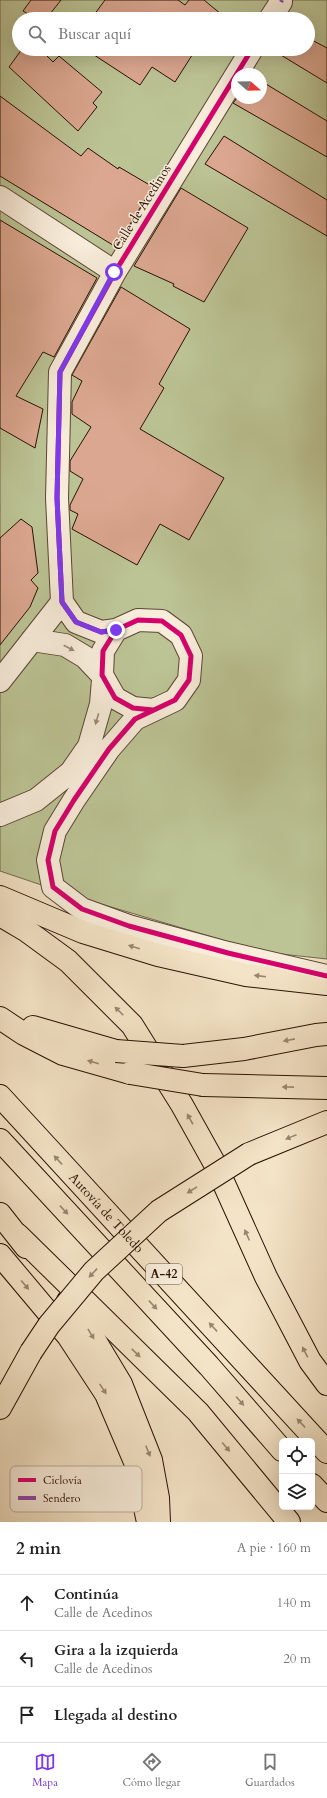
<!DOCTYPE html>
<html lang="es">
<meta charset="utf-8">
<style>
:root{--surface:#fff;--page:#f2f2f2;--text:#222;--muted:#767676;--line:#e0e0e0;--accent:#7c3aed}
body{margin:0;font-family:Cardo,serif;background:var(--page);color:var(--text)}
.controls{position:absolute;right:12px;bottom:12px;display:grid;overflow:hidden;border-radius:6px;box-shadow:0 4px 16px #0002}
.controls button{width:36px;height:36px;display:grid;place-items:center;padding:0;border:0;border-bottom:1px solid var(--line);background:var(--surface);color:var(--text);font:20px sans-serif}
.compass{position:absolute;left:231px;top:68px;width:36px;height:36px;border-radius:50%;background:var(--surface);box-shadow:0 4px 16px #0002;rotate:110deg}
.stop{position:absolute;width:12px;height:12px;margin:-9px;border:3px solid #7c3aed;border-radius:50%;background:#fff}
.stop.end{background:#7c3aed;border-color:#fff;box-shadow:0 1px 4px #0008}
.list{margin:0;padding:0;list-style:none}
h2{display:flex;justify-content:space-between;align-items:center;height:52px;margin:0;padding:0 16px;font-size:17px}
h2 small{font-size:13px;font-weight:400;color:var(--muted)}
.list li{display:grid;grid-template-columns:26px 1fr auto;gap:12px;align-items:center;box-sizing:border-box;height:56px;padding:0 16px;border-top:1px solid var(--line)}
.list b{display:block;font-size:15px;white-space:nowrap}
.list p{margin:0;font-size:13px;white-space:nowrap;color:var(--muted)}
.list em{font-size:13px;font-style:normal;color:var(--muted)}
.icon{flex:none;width:22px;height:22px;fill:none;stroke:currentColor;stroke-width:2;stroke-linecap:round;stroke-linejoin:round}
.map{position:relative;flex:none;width:327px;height:1522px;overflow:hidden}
.search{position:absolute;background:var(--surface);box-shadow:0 4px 16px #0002;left:12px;right:12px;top:12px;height:44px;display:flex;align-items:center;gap:10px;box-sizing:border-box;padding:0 14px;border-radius:22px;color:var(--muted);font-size:15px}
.sheet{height:220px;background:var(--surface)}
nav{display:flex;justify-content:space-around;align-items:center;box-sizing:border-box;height:56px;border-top:1px solid var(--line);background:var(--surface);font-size:11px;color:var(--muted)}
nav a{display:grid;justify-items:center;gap:2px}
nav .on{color:var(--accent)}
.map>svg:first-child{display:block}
.green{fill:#bcc495;stroke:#726a4c;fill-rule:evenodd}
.building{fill:#dba790;stroke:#291003}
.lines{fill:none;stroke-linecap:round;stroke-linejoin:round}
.street-casing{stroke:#5c4534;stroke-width:24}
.highway-casing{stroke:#291003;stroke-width:24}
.street{stroke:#f8eddb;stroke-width:22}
.highway{stroke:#f4e4c7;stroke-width:22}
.highway-bridge-casing{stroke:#291003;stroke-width:24;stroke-linecap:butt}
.highway-bridge{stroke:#f4e4c7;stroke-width:22}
.quiet{stroke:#8e44ad;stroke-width:4;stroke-dasharray:8 4;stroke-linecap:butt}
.cycleway-casing{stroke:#f8eddb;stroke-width:8}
.cycleway{stroke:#d6006c;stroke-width:5}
.oneway{fill:#9b8a7a}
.oneway2{fill:#99856f}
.route{stroke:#7c3aed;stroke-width:5}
.labels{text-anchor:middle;stroke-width:3;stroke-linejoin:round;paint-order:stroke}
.shield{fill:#f8eddb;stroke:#675244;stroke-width:1}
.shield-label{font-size:12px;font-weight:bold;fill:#291003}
.street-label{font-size:13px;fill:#291003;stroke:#f8eddb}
.key{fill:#f8eddb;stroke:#baab9a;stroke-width:1}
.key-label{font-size:11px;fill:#291003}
</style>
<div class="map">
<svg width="327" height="1522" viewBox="0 0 327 1522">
<rect width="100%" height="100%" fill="#f4e4c7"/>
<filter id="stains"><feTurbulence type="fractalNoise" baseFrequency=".005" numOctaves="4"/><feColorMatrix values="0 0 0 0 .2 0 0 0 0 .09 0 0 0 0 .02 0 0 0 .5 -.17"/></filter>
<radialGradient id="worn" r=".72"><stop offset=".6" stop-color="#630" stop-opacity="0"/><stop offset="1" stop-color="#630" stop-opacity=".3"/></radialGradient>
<!-- green -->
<path class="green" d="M0 0H327V959L263 952 74 896 0 871ZM19 19H308V49H19ZM237 74H261V98H237Z"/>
<!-- building -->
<path class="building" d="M31 0H61L46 19H36L23 11Z
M105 0H178L185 5 189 0H204L227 19H91Z
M308 38 327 48V83L271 49H308Z
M22 49H40L53 62 59 56 102 92 93 103 97 107 78 131 9 67Z
M85 49H196L175 82 152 67 140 85Z
M261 81 327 121V157L233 103 237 98H261Z
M0 96 81 156 88 148 118 169 119 167 153 187 116 247 0 176Z
M224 136 327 200V236L205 164Z
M181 188 248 228 204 302 173 286 174 284 134 266Z
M0 220 97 278 54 357 43 352 16 396 43 409 35 448 0 428Z
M121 287 190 329 159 384 164 388 140 429 224 478 189 540 160 524 137 565 72 529 78 514 70 510V505L83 479 70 471V461L91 427 72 414V402L82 381 72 375Z
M21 519 32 527 38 573 31 580 38 588 30 607 0 645V538Z"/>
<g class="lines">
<defs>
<path id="street" d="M270 19 281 2
M0 197 115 272
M116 630 101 632 76 622 62 602 57 498 60 372 115 272 252 49
M32 640 65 645 85 657 102 675
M0 681 62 602
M153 710 133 708 115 698 102 675 103 651 116 630 138 620 162 621 181 635 191 656 189 680 175 700 135 719 109 749 74 800 55 831 48 860 53 887 82 909 129 926 228 953 327 976
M0 815 36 800 71 772 89 746 101 704 103 680"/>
<g id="highway">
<path d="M0 897 83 932 158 955 246 975 327 984"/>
<path d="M0 915 27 931 68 961 132 1025 182 1105 216 1166 266 1277 310 1361 327 1384"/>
<path d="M0 1018 24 1034 63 1054 130 1073"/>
<path d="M33 1027 116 1051"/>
<path d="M183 1056 244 1049 316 1035 327 1034"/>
<path d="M203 1085 327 1088"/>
<path id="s1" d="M0 1096 327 1452"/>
<path d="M0 1140 209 1366 282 1450"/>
<path d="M249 1154 327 1122"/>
<path d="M0 1214 26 1247"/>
<path d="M18 1235 198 1412 289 1522"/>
<path d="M0 1255 68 1336 106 1394 135 1462 148 1522"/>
<path d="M68 1301 85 1324 121 1384 151 1460 158 1498 159 1522"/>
<path d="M0 1408 31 1352"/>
<path d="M312 1485 327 1501"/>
</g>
</defs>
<!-- street casing -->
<use href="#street" class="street-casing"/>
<!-- highway casing -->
<use href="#highway" class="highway-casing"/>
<!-- street -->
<use href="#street" class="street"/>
<!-- highway -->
<use href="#highway" class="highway"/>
<defs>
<path id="highway-bridge" d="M116 1051 183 1056
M130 1073 203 1085
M31 1352 49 1325 94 1271 159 1211 249 1154"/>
</defs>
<!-- highway-bridge casing -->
<use href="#highway-bridge" class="highway-bridge-casing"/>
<!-- highway-bridge -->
<use href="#highway-bridge" class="highway-bridge"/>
<!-- quiet -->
<path class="quiet" d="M281 2 282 0"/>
<defs>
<path id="cycleway" d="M116 630 101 632 76 622 62 602 57 498 60 372 115 272 252 49
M153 710 133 708 115 698 102 675 103 651 116 630 138 620 162 621 181 635 191 656 189 680 175 700 135 719 109 749 74 800 55 831 48 860 53 887 82 909 129 926 228 953 327 976"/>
</defs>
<!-- cycleway casing -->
<use href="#cycleway" class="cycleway-casing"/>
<!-- cycleway -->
<use href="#cycleway" class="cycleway"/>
</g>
<!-- one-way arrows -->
<defs><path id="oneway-solid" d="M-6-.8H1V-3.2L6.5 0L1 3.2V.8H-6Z"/></defs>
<g class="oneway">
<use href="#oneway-solid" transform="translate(69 648) rotate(28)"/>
<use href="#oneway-solid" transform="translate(97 719) rotate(106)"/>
</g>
<g class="oneway2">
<use href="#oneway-solid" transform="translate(134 947) rotate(-163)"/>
<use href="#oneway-solid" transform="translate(260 976) rotate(-173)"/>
<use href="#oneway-solid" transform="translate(119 1011) rotate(-135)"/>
<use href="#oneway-solid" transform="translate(289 1040) rotate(169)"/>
<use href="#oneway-solid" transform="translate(93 1062) rotate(-164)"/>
<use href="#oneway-solid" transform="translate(288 1087) rotate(-179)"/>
<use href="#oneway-solid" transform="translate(190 1119) rotate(-119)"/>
<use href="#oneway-solid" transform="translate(291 1137) rotate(158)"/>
<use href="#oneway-solid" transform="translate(58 1160) rotate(-133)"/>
<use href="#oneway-solid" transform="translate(192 1190) rotate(148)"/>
<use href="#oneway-solid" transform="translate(64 1210) rotate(47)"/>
<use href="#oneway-solid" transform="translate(247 1235) rotate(-114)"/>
<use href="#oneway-solid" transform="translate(93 1273) rotate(133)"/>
<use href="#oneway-solid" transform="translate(25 1285) rotate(50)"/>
<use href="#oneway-solid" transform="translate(153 1305) rotate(47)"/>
<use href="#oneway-solid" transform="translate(213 1327) rotate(-133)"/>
<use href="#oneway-solid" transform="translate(91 1334) rotate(59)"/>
<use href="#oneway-solid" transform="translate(305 1352) rotate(-117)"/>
<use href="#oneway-solid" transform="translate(136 1353) rotate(44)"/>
<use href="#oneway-solid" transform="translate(103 1389) rotate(57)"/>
<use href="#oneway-solid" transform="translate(240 1401) rotate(49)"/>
<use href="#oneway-solid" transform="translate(301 1423) rotate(-133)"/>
<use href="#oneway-solid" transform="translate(226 1447) rotate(50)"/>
<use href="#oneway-solid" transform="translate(148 1451) rotate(68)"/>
</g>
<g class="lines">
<!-- route -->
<path class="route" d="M114 272 60 372 57 498 62 602 76 622 101 632 116 630"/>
</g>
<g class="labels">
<!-- shield labels -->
<rect class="shield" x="146" y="1264" width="36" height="20" rx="3"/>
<g class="shield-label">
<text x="164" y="1278">A-42</text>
</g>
<!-- street labels -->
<g class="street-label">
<text transform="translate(141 207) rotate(-58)" y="5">Calle de Acedinos</text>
<text dy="5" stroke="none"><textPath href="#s1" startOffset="158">Autovía de Toledo</textPath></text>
</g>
</g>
<!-- legend -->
<rect x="10" y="1466" width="132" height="46" rx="6" class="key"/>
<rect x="18" y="1478" width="18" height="4" fill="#d6006c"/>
<rect x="18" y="1496" width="18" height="4" fill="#8e44ad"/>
<g class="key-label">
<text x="43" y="1484">Ciclovía</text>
<text x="43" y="1502">Sendero</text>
</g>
<rect width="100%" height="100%" filter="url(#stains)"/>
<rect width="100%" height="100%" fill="url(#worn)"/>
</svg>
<div class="controls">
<button><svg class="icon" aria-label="locate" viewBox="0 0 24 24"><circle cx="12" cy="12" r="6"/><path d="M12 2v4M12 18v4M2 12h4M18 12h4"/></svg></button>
<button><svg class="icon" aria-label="layers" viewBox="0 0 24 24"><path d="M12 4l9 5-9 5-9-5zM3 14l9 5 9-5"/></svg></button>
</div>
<svg class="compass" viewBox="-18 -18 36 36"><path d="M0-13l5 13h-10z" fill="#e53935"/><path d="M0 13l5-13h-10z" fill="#767676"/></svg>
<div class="stop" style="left:114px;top:272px"></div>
<div class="stop end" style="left:116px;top:630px"></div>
<div class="search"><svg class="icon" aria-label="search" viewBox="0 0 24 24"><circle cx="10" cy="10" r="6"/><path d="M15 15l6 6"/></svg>Buscar aquí</div>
</div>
<section class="sheet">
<h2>2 min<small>A pie · 160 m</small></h2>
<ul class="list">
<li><svg class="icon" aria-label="ahead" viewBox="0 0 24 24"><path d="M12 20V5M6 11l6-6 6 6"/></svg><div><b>Continúa</b><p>Calle de Acedinos</p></div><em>140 m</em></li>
<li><svg class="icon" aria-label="left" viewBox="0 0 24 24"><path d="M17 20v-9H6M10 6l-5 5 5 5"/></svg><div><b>Gira a la izquierda</b><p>Calle de Acedinos</p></div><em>20 m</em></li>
<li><svg class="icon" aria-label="arrive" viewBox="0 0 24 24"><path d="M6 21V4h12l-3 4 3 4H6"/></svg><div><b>Llegada al destino</b></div></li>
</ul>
</section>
<nav>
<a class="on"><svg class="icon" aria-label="map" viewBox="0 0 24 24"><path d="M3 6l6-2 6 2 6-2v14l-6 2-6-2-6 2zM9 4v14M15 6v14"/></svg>Mapa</a>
<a><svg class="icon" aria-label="directions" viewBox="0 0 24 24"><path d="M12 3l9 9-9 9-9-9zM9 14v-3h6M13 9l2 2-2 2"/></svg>Cómo llegar</a>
<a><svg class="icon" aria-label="saved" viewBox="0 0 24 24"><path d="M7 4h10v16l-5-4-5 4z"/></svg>Guardados</a>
</nav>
